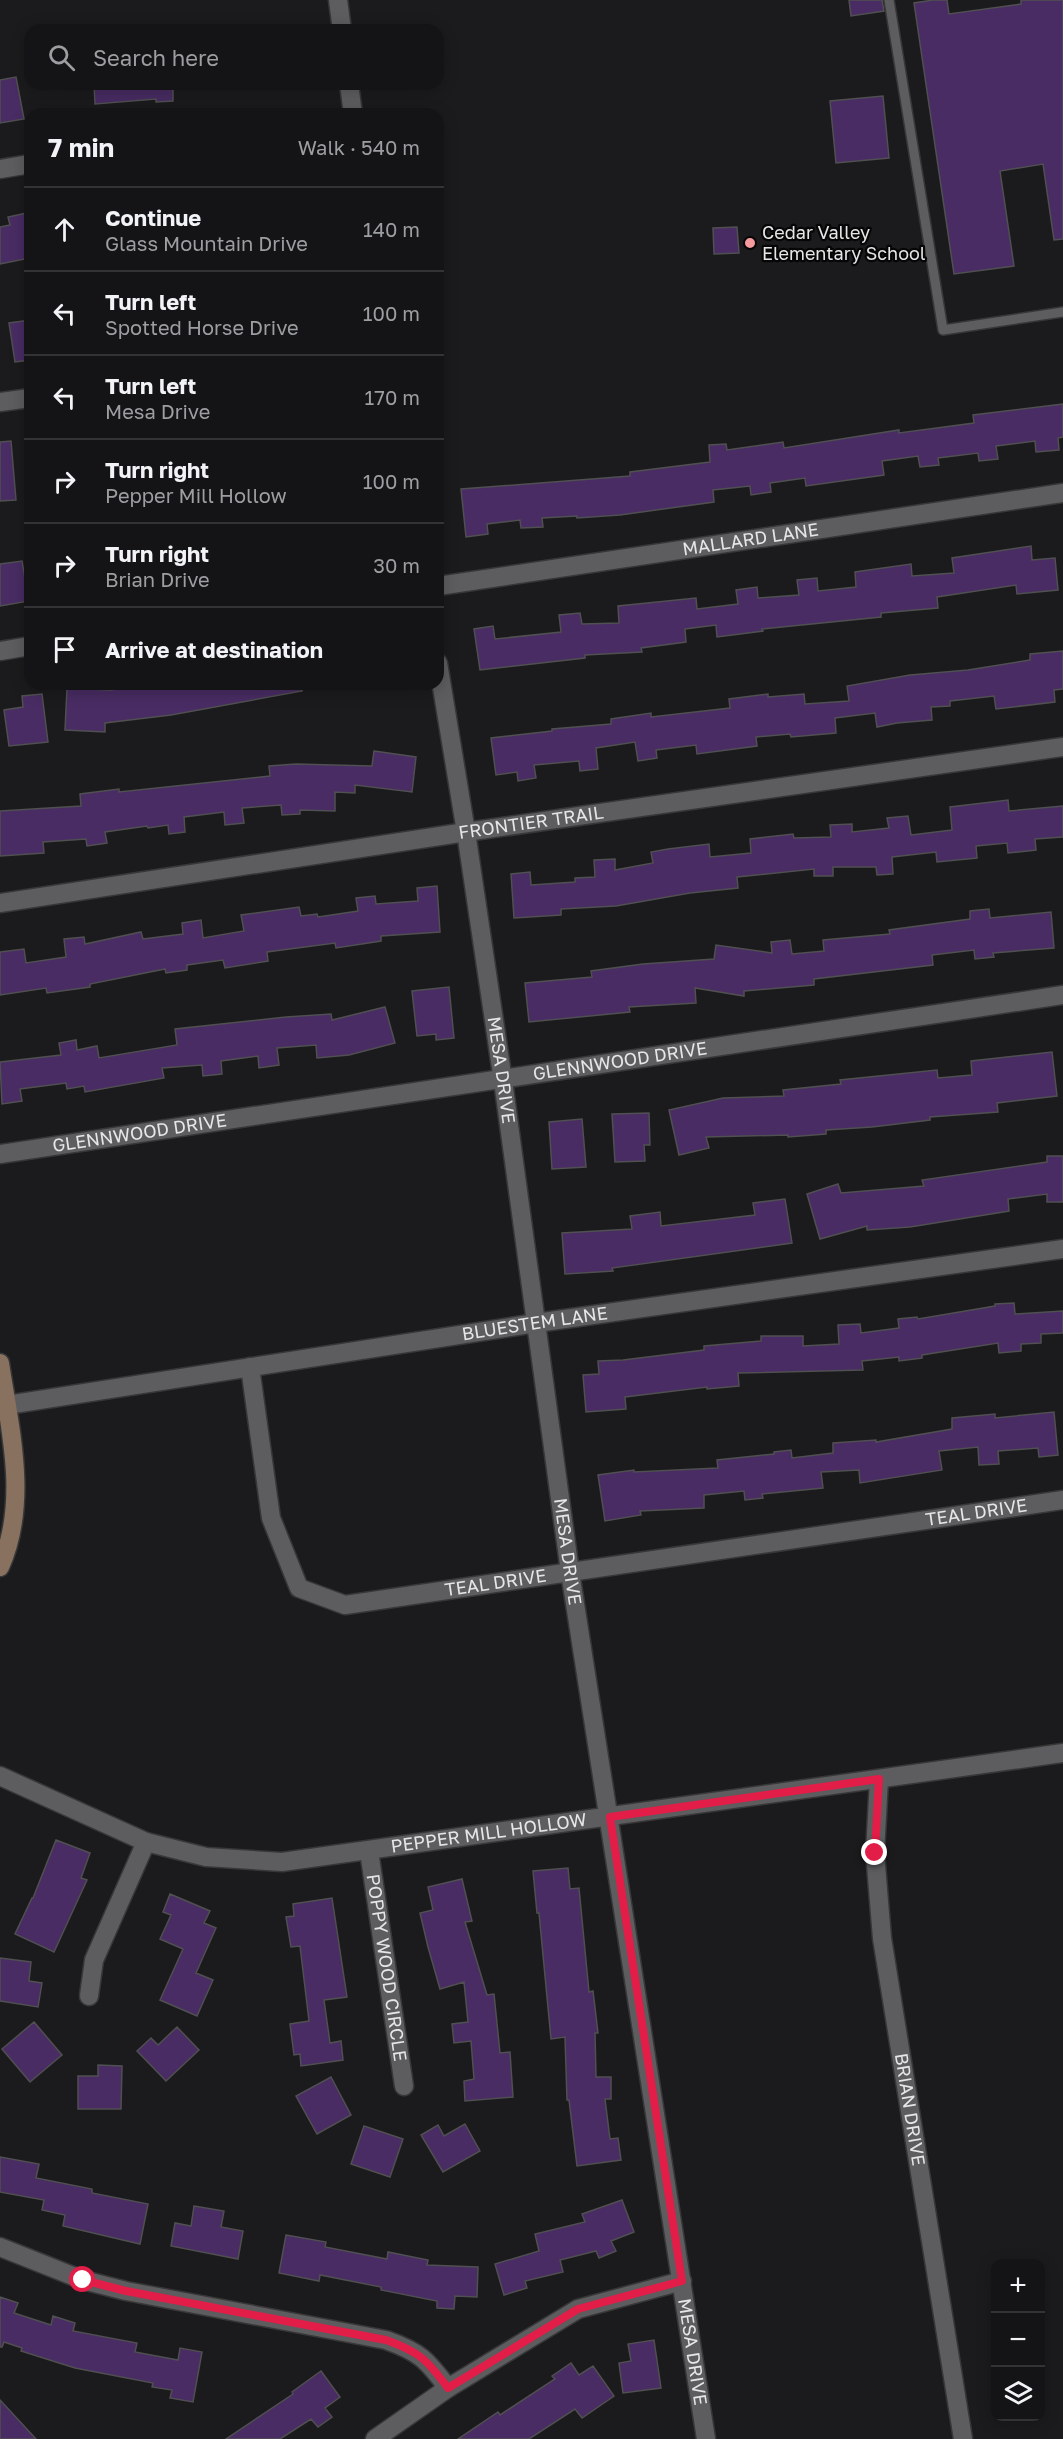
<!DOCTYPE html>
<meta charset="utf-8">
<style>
:root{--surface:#141416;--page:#1d1d1f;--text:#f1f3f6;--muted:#9d9ea1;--line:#333335}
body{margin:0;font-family:"Golos Text",sans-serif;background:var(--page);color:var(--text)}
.controls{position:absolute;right:18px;bottom:18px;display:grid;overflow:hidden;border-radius:12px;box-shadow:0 3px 15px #0003}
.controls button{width:54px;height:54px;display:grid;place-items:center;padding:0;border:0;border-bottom:2px solid var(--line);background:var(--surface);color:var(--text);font:30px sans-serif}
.stop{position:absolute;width:18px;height:18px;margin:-14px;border:4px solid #e11d48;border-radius:50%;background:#fff}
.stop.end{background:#e11d48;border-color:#fff;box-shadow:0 2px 6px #0008}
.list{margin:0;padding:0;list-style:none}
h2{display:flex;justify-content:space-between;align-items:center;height:78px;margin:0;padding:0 24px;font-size:26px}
h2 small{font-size:20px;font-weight:400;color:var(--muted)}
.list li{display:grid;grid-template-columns:39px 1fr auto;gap:18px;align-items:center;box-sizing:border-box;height:84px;padding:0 24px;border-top:2px solid var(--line)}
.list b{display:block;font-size:22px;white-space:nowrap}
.list p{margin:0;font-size:20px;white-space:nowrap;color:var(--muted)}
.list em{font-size:20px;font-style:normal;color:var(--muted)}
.icon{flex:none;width:33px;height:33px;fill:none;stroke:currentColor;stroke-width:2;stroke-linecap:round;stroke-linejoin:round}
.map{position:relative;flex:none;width:1063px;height:2439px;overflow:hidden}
.search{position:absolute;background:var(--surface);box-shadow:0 3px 15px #0003;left:24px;top:24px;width:420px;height:66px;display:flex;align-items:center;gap:15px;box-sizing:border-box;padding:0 21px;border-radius:18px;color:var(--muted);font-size:22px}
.panel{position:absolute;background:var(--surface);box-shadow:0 3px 15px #0003;left:24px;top:108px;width:420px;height:582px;border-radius:18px}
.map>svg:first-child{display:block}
.building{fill:#482c63;stroke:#504f51;stroke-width:1.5}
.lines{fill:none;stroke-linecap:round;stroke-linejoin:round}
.lane-casing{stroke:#383738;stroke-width:12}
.street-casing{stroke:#383738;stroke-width:21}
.secondary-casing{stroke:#383738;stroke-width:21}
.lane{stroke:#5d5c5f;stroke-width:9}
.street{stroke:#5d5c5f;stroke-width:18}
.secondary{stroke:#88715e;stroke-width:18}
.route{stroke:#e11d48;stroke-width:8}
.poi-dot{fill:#f59b9d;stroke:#060607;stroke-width:2}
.labels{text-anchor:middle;stroke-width:4.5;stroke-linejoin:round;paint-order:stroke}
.poi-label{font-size:18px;fill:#e7e6e7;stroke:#060607;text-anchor:start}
.street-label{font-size:18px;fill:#e7e6e7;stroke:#060607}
</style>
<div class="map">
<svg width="1063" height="2439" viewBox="0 0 1063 2439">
<rect width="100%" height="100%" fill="#1b1b1d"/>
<!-- building -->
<path class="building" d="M849 0H882L884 11 851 16Z
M933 0H947L949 14 1021 4V0H1063V239L1054 240 1043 164 1000 171 1014 266 954 274 914 3Z
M16 77 24 119 0 123V80Z
M94 84H173V101L156 102V99L95 104Z
M883 96 889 158 836 163 830 101Z
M27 213 30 226V258L0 264V227L10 225 8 217Z
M737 227 739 253 714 254 713 228Z
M30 320V360L15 362 9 323Z
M1063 404V437L1058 438 1059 450 1036 452 1035 441 996 446 998 459 979 461 978 453 938 458 939 465 920 467 918 456 882 461 884 475 806 486 805 478 770 483 771 492 751 495 750 486 713 490 714 502 620 515 577 518V516L542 518 543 527 521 528 520 520 487 524 488 534 466 537 461 489 630 476V472L710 462 709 445 726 444 727 450 783 442 784 448 899 430V433L974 423 973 415Z
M11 441 16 500 0 501V442Z
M1031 546 1032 560 1055 558 1058 590 1017 594 1016 585 937 597 938 608 881 613V617L762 629 763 631 717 637 716 625 685 629 686 642 641 648 642 652 585 655V658L480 670 474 629 493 626 495 639 561 632 559 615 580 613 582 624 619 623 618 606 696 598 697 609 738 604 736 590 757 587 758 598 799 595 797 580 817 578 818 591 856 587 855 572 911 564 912 576 954 573 952 558Z
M22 561 29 601 0 606V564Z
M1063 651V689L1054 690 1055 702 996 709 994 696 950 701V706L931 707 932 720 897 723 877 727 875 713 835 718 836 733 791 737 790 734 756 737 757 746 697 754 696 745 656 750 657 758 638 761 635 742 596 748 598 769 580 771 579 761 534 765 536 778 518 781 517 772 496 775 491 738 552 731V729L611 724V719L651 713V717L730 708 729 699 768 694V697L804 694 805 704 849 701 847 686 910 675 968 670 1030 660V654Z
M147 684H301L302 691 171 715 105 723V732L65 730 67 688 111 690Z
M42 694 48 742 9 746 4 710 23 707 22 696Z
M374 751 416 757 412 792 355 785V793L335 792V811L300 810V814L282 815 281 805 242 808 244 823 225 825 224 812 184 817 185 832 169 834 168 825 148 828 147 826 105 832 107 843 87 846 86 839 43 842 44 853 0 856V811L81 806 80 794 119 789V792L270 776 269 766 296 764 372 766Z
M1008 800 1009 811 1063 806V837L1035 839 1036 850 1008 853 1007 843 976 846 977 858 937 862 936 852 892 857 893 874 877 875 876 867H833V876H814V869L737 877 738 888 690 893 616 906 561 909V915L514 918 511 874 530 872 531 885 575 882V878L595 877 594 860 615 859V870L653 863 651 852 668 849 709 844 710 857 751 853 750 839 793 834 794 838 831 837 830 825 852 824V832L889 828 887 818 908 816 911 835 952 830 950 807Z
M437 886 440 932 381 936V941L336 948 335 943 267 952 268 961 225 968 223 960 187 965V970L166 973 165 969 90 984V987L47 993 46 988 0 995V952L24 949 26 963 66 957 64 939 84 937 85 944 141 932 143 939 183 934 182 923 201 920 203 938 244 931 241 915 299 907 301 916 317 914 318 917 358 911 356 898 375 896 376 904 418 901 417 888Z
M989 909 990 918 1051 912 1054 948 993 953 994 957 975 959 974 950 932 955 933 965 814 979V985L744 991V996L695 988 696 1003 629 1007 630 1012 529 1022 525 983 592 977 591 971 643 964 714 959 716 945 772 953 771 942 790 940 792 954 824 951 823 940 890 934 889 930 970 919V911Z
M449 987 454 1038 436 1040V1034L417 1036 412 991Z
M385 1007 395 1043 349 1055 317 1058 316 1045 277 1048 279 1065 259 1068 258 1056 221 1061 222 1074 203 1076 202 1065 162 1068 164 1078 85 1092 84 1086 67 1089 66 1083 20 1089 22 1101 2 1104 0 1062 61 1055 59 1043 76 1040 77 1050 97 1046 99 1058 177 1045 175 1029 286 1017 331 1014 332 1020Z
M1052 1052 1057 1096 997 1103 998 1112 930 1117V1120L872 1127 826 1130V1134L788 1137V1135L706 1137 709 1148 679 1155 669 1110 723 1098 784 1096 783 1090 841 1084 840 1080 937 1070 938 1078 972 1075 971 1061Z
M649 1113 650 1145H644L645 1161 615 1162 612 1114Z
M582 1119 586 1167 552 1169 549 1122Z
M1047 1156H1063V1202H1047V1194L1008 1199 1009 1211 910 1227 867 1230V1226L820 1239 807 1194 838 1184 841 1193 924 1186 922 1180 1047 1162Z
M785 1199 792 1243 612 1268 613 1271 565 1274 562 1233 632 1229 630 1216 660 1212 661 1226 755 1215 753 1203Z
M1014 1303 1015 1314 1063 1311V1333L1041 1334V1343L1021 1344V1351L999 1353 998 1343 922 1355V1358L899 1361V1357L862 1361 863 1370 738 1373 739 1386 707 1389V1387L625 1397 626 1409 586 1412 583 1375 599 1374 598 1361 623 1360 704 1350V1346L761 1341V1336H803V1346L839 1344 838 1325 860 1324 861 1333 899 1328 898 1319 917 1317 918 1319 995 1306V1304Z
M1054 1412 1058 1455 1039 1457 1038 1448 998 1451 999 1464 979 1465 978 1447 939 1451 942 1470 860 1483 859 1470 821 1472 823 1488 762 1494 763 1498 745 1500 744 1491 704 1495V1508L640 1511 641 1515 605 1521 598 1475 634 1470V1472L718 1468 717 1460 774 1454V1452L791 1450 792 1458 833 1453V1443L876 1440V1442L952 1429V1418L995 1414V1418Z
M56 1840 90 1853 81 1878 87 1880 54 1952 15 1934 32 1898H33Z
M568 1868 570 1889 579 1888 589 1992 593 1991 598 2033H595L596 2077H611V2099H605L610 2139 618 2138 621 2160 577 2166 569 2100H567L565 2037 551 2039 539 1913H537L533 1871Z
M462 1879 472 1921 465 1922 487 1995 494 1994 500 2053 510 2052 513 2097 465 2101 464 2081 474 2079 471 2041 454 2043 452 2024 468 2022 464 1982 440 1989 428 1947 420 1913 433 1910 428 1887Z
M170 1894 210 1911 204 1923 216 1928 196 1973 213 1980 197 2016 160 2000 183 1949 160 1939 171 1915 163 1912Z
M332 1898 347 1997 324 2000 330 2043 341 2041 343 2060 301 2066 300 2054 294 2055 290 2024 309 2021 300 1946 291 1947 286 1917 294 1916 293 1904Z
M0 1958 31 1962 29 1981 42 1983 38 2007 0 2001Z
M34 2022 62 2055 30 2082 2 2049Z
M177 2027 199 2050 166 2081 137 2051 151 2038 158 2045Z
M98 2065 122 2066 121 2109H78V2076H98Z
M331 2077 351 2115 317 2134 296 2096Z
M465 2124 480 2151 443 2172 421 2135 438 2125 444 2136Z
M364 2126 403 2139 390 2177 351 2164Z
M0 2157 39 2164 36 2178 92 2189V2193L148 2204 140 2244 63 2226 65 2215 42 2210 44 2200 0 2192Z
M622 2200 634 2232 611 2241 616 2251 599 2258 596 2251 560 2260 563 2272 525 2281 527 2288 504 2295 495 2264 539 2251 535 2234 585 2222 582 2214Z
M194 2206 224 2211 221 2227 243 2231 238 2259 171 2246 175 2223 191 2226Z
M286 2235 326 2242 325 2247 387 2259 388 2252 428 2260 427 2265 478 2267 477 2297 455 2296 454 2309 437 2308V2301L381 2290V2287L320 2275 319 2281 279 2273Z
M0 2297 18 2303 14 2313 51 2325 53 2316 75 2323 73 2331 137 2343 135 2352 178 2360 180 2348 202 2352 193 2402 170 2398 172 2390 152 2387 153 2383 75 2368 21 2351 22 2348 4 2342 2 2347H0Z
M654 2340 661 2388 623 2393 619 2363 631 2361 628 2344Z
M571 2363 579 2375 593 2366 614 2396 582 2418 575 2409 529 2439H458L498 2412 500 2415 555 2379 552 2376Z
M321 2371 340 2397 325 2408 332 2417 318 2427 311 2419 280 2439H226L293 2394 292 2392Z
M0 2400 36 2439H0Z"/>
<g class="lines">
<defs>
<path id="lane" d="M889 0 943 330 1063 312"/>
<g id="street">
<path d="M338 0 342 30"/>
<path d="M349 84 353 114"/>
<path d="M0 169 30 164"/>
<path d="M0 402 30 398"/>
<path id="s1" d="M438 586 1063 493"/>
<path d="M0 651 30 646"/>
<path id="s2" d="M438 663 466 832 503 1081 570 1572 706 2439"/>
<path id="s3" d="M0 903 466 832 1063 747"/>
<path id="s4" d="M0 1154 1063 995"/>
<path id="s5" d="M250 1367 271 1518 299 1588 345 1605 1063 1500"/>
<path id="s6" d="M7 1405 536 1323 1063 1249"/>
<path id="s7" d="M0 1776 146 1842 206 1857 282 1862 1063 1753"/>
<path id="s8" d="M879 1779 875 1853 882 1938 963 2439"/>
<path id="s9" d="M369 1851 404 2086"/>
<path d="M89 1996 94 1960 146 1842"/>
<path d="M0 2247 83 2280 126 2291 386 2340C420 2352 427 2360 448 2388"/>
<path d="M375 2439 448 2388 578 2309 682 2281"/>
</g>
<path id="secondary" d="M0 1363C10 1429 29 1503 0 1567"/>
</defs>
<!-- lane casing -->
<use href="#lane" class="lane-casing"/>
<!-- street casing -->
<use href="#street" class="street-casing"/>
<!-- secondary casing -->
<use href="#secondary" class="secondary-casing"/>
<!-- lane -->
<use href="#lane" class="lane"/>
<!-- street -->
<use href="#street" class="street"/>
<!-- secondary -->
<use href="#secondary" class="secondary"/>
</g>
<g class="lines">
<!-- route -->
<path class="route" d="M83 2280 126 2291 386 2340C420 2352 427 2360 448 2388L578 2309 682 2281 610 1817 879 1779 875 1853"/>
</g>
<!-- markers -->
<circle class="poi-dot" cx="750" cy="243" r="6"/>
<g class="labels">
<!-- poi labels -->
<g class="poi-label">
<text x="762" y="239">Cedar Valley<tspan x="762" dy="21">Elementary School</tspan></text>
</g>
<!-- street labels -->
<g class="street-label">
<text dy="6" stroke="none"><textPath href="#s1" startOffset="316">MALLARD LANE</textPath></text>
<text dy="6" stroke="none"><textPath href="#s3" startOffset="537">FRONTIER TRAIL</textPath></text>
<text dy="6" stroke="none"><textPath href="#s4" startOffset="627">GLENNWOOD DRIVE</textPath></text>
<text dy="6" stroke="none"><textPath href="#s2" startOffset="412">MESA DRIVE</textPath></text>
<text dy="6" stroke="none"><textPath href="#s4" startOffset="141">GLENNWOOD DRIVE</textPath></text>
<text dy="6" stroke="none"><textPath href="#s6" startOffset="534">BLUESTEM LANE</textPath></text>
<text dy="6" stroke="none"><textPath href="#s5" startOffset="915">TEAL DRIVE</textPath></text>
<text dy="6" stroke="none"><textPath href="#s2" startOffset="898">MESA DRIVE</textPath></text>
<text dy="6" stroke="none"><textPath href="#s5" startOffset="429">TEAL DRIVE</textPath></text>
<text dy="6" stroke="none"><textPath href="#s7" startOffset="507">PEPPER MILL HOLLOW</textPath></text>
<text dy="6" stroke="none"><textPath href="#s9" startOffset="118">POPPY WOOD CIRCLE</textPath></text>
<text dy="6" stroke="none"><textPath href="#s8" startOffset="333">BRIAN DRIVE</textPath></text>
<text dy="6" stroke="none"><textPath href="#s2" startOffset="1708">MESA DRIVE</textPath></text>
</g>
</g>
</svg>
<div class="controls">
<button>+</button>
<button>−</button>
<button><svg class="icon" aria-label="layers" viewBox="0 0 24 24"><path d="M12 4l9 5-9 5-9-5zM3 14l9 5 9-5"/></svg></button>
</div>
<div class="stop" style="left:83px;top:2280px"></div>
<div class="stop end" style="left:875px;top:1853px"></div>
<div class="search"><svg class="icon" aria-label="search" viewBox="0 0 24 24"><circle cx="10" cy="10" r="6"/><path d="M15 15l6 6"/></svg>Search here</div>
<section class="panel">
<h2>7 min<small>Walk · 540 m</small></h2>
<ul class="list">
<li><svg class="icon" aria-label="ahead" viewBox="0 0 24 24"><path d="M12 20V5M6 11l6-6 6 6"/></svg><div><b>Continue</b><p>Glass Mountain Drive</p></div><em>140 m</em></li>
<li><svg class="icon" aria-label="left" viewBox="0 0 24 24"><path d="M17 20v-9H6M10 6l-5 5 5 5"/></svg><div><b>Turn left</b><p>Spotted Horse Drive</p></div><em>100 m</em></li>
<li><svg class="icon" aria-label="left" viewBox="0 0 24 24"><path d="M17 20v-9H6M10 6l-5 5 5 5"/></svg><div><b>Turn left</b><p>Mesa Drive</p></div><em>170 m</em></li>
<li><svg class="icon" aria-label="right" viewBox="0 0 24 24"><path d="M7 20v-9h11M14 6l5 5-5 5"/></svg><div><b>Turn right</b><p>Pepper Mill Hollow</p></div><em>100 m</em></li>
<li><svg class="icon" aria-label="right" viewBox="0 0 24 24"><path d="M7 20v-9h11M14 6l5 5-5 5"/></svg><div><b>Turn right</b><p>Brian Drive</p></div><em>30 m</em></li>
<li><svg class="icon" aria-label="arrive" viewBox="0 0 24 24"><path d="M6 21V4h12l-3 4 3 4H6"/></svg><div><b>Arrive at destination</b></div></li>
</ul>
</section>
</div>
